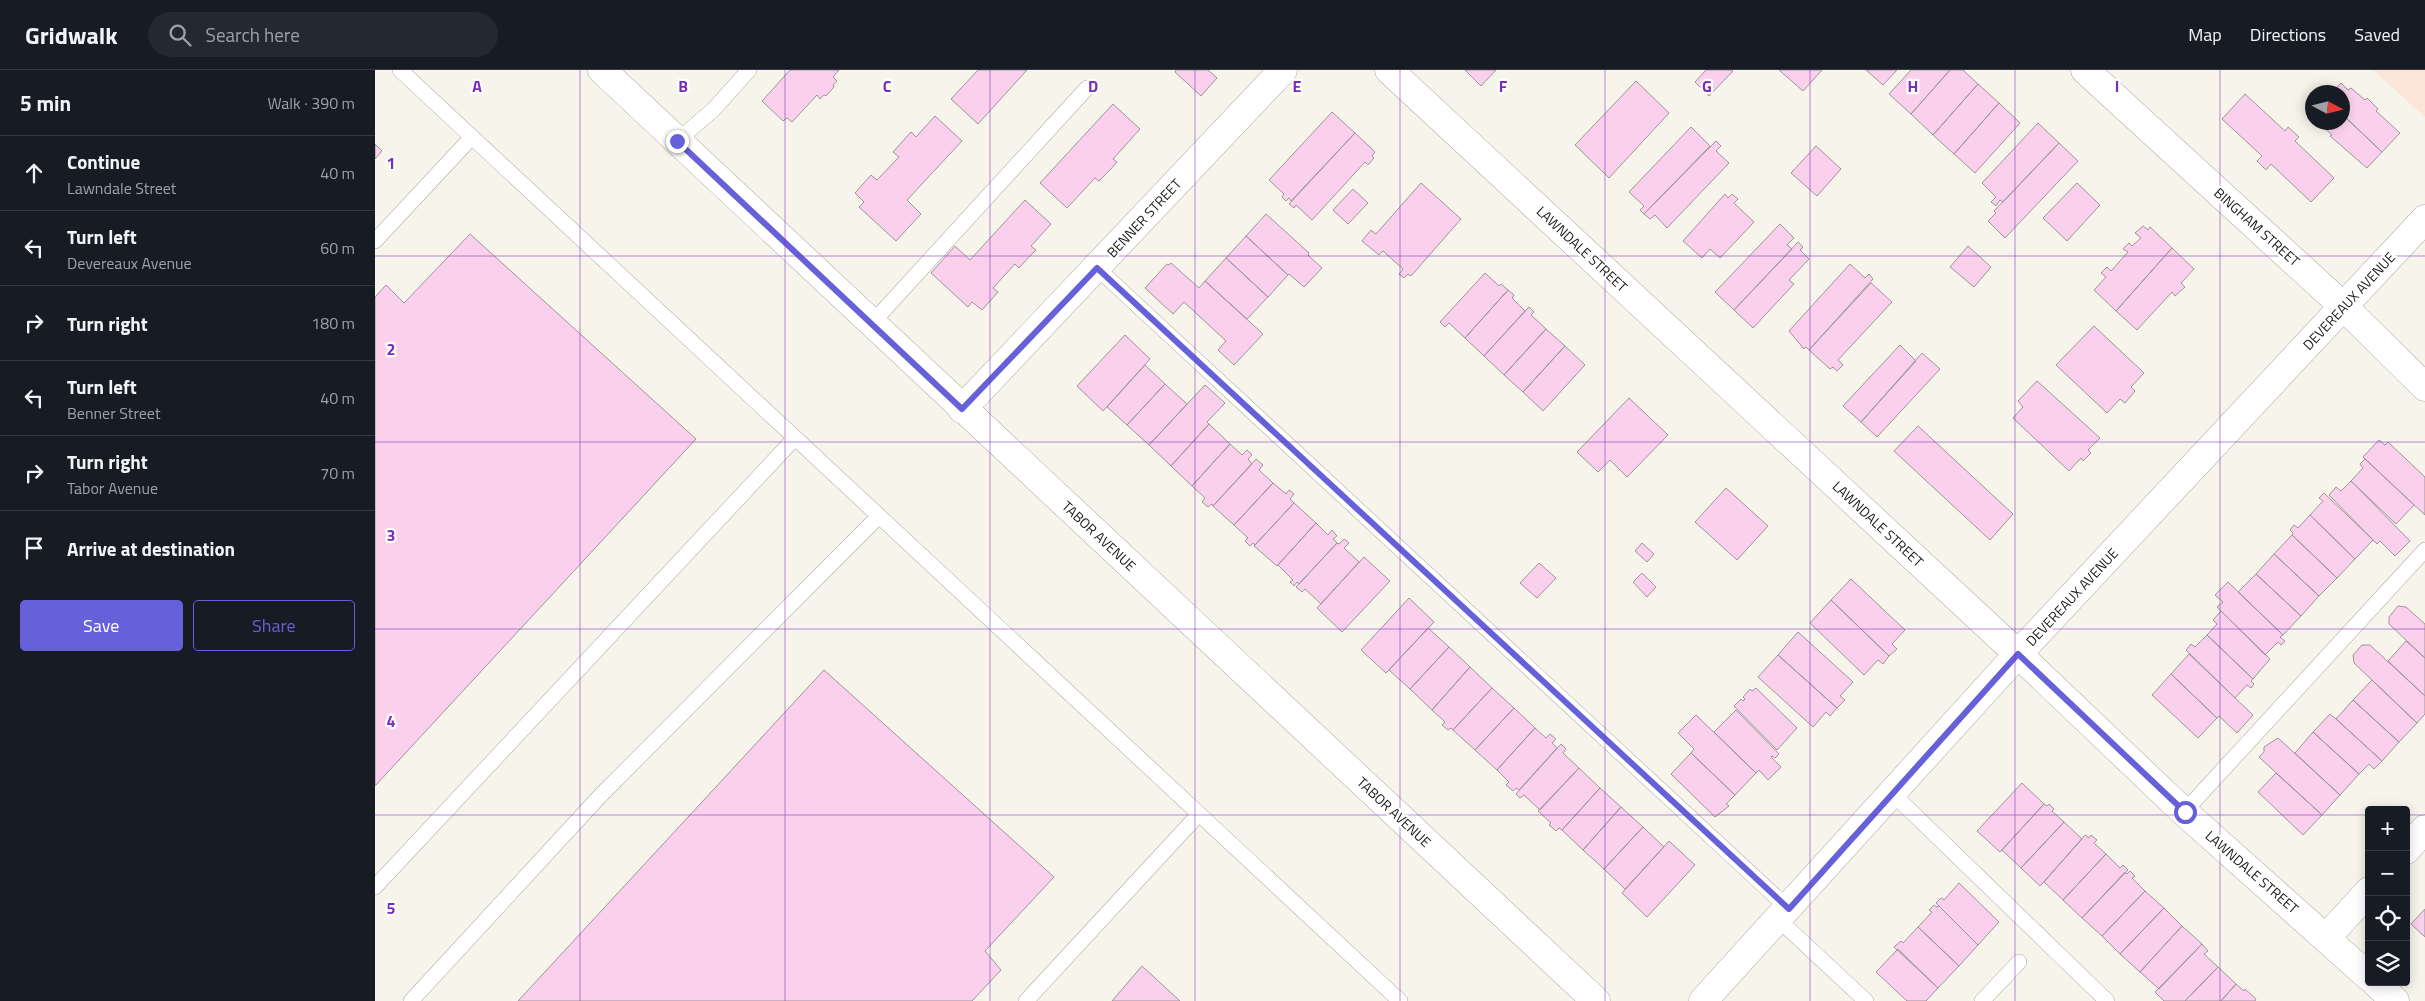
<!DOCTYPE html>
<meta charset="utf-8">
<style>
:root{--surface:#171b24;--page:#242831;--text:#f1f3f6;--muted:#9ea1a6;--line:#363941;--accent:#6660d9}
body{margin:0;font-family:"Titillium Web",sans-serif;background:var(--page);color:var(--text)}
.controls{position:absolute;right:15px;bottom:15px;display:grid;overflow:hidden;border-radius:5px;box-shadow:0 2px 12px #0003}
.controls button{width:45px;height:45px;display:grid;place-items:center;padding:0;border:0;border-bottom:1px solid var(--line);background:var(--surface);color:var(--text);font:25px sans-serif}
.compass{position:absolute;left:1930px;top:15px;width:45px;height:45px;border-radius:50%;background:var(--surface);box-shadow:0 2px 12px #0003;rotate:97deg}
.stop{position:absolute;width:15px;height:15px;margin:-11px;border:4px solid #6660d9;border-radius:50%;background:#fff}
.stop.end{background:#6660d9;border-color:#fff;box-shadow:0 1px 5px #0008}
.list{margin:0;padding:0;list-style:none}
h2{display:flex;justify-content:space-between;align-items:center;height:65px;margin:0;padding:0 20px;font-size:21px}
h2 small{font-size:16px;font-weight:400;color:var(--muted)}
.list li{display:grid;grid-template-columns:32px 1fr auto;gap:15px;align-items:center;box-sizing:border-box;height:75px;padding:0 20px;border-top:1px solid var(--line)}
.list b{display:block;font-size:19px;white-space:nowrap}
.list p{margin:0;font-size:16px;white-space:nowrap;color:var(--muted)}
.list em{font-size:16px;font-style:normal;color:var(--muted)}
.actions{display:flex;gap:10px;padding:15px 20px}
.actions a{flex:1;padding:11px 0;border:1px solid var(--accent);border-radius:5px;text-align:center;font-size:18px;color:var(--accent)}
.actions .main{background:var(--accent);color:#fff}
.icon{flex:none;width:28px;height:28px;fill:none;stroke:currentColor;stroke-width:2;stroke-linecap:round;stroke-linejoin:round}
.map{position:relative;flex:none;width:2050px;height:931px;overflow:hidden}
header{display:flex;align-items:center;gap:30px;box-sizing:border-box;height:70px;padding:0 25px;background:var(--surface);border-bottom:1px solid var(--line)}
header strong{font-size:24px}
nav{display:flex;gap:28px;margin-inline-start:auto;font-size:18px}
.search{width:350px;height:45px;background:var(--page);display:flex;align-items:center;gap:12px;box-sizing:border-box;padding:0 18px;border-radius:28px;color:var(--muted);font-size:19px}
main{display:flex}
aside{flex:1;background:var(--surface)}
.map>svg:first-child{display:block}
.medical{fill:#fce5d9}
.building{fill:#fad0ec;stroke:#9d959a}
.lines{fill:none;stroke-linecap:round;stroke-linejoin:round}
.service-casing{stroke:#adaaa2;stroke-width:16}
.minor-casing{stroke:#adaaa2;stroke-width:29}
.tertiary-casing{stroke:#adaaa2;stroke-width:29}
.service{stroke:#fff;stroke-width:15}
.minor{stroke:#fff;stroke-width:28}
.tertiary{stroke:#fff;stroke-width:28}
.route{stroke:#6660d9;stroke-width:6}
.grid{fill:none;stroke:#7b2cbf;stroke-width:1;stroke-opacity:0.55}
.labels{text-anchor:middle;stroke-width:4.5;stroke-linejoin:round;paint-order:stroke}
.street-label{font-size:14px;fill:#21201d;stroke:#fff}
.grid-label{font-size:16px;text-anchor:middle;font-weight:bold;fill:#7b2cbf;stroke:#fff;stroke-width:4.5;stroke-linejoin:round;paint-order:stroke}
</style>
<header>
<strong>Gridwalk</strong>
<div class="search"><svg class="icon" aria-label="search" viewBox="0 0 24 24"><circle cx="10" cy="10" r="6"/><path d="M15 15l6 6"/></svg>Search here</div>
<nav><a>Map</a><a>Directions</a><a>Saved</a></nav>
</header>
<main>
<aside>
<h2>5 min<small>Walk · 390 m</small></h2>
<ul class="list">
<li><svg class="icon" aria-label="ahead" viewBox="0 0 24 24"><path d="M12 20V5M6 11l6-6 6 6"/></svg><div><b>Continue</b><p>Lawndale Street</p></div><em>40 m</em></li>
<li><svg class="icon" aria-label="left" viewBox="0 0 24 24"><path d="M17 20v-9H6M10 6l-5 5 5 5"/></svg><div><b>Turn left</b><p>Devereaux Avenue</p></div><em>60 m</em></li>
<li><svg class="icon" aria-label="right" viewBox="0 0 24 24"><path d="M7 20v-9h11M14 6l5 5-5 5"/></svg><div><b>Turn right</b></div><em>180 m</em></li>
<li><svg class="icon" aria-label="left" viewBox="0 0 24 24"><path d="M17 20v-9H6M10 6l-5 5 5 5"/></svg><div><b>Turn left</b><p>Benner Street</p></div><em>40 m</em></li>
<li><svg class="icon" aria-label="right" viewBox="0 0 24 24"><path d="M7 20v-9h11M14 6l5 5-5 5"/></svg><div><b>Turn right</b><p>Tabor Avenue</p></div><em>70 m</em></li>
<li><svg class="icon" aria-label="arrive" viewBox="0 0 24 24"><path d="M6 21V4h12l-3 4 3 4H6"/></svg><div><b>Arrive at destination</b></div></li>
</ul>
<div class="actions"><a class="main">Save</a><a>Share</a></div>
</aside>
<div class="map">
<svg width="2050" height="931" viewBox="0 0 2050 931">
<rect width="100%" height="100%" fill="#f7f4eb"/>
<!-- medical -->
<path class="medical" d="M1998 0H2050V47Z"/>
<!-- building -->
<path class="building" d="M415 0H464L458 7 462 11 458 15 459 17 451 26 449 25 445 29 442 25 417 52 412 48 408 51 387 31Z
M603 0H652L603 54 576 29Z
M801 0H833L842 8 826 26 800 2Z
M1090 0H1121L1106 16Z
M1331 0H1356L1358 1 1334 26 1320 12Z
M1404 0H1447L1428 21Z
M1491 0H1522L1508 15Z
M1536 0H1575L1536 44 1514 24Z
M1575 0H1588L1603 14 1558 65 1536 44Z
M1261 11 1294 43 1234 108 1200 75Z
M1966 13 1973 20 1976 18 1990 30 1992 28 2003 39 2001 41 2025 63 2007 82 1968 45V22H1957Z
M1603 14 1624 33 1579 84 1558 65Z
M1870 24 1910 61 1913 57 1924 67 1920 71 1959 108 1936 132 1896 94 1891 100 1882 91 1887 86 1847 49Z
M1624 33 1645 53 1600 103 1579 84Z
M738 34 765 59 738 89 742 92 735 100 724 111 720 108 692 138 665 113Z
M957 42 980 63 916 131 914 128 911 131 907 127 909 124 894 110Z
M1968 45 2007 82 1992 98 1955 66 1957 65 1946 55 1948 52H1968Z
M560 46 587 71 532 130 546 144 521 171 484 137 489 132 480 123 496 105 502 110 524 87 518 82 536 62 541 67Z
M1663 53 1684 73 1628 132 1625 130 1621 136 1616 132 1621 127 1607 113Z
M1316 57 1335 76 1269 144 1265 140 1269 136 1254 122Z
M980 63 1000 82 997 86 999 88 993 95 990 92 937 150 921 135 919 138 914 134Z
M1341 71 1346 76 1341 81 1354 93 1292 158 1280 145 1275 149 1269 144Z
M1684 73 1703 91 1630 168 1613 151 1621 143 1619 141Z
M0 74 7 81 0 89Z
M1441 76 1466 99 1442 126 1416 103Z
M1046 113 1086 149 1036 206 1033 204 1029 208 1024 204 1028 199 1008 181 1004 185 987 171 996 160 1001 164Z
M1702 113 1725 135 1692 171 1668 148Z
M978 119 993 133 973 154 958 140Z
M1350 124 1353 128 1357 124 1363 129 1359 133 1379 152 1345 188 1335 179 1327 188 1308 171Z
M650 130 676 154 656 176 661 180 654 187 644 198 640 194 618 218 623 222 607 240 597 232 593 237 556 203 580 176 595 190Z
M891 144 934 183 933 185 947 198 929 217 914 204 913 205 871 166Z
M1405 154 1419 168 1412 175 1417 179 1359 240 1340 222Z
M1768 156 1773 160 1775 157 1797 178 1741 241 1719 220 1731 207 1726 203 1732 197 1736 201 1753 182 1748 179 1754 173 1757 176 1766 168 1760 163Z
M95 164 321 369 0 716V227L11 215 29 233Z
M871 166 913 205 893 227 851 188Z
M1423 172 1428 177 1425 180 1434 189 1414 210 1419 214 1378 258 1359 240Z
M1593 176 1616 197 1599 217 1575 197Z
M1797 178 1819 199 1806 213 1810 217 1800 226 1797 222 1762 260 1741 241Z
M851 188 893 227 872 249 830 211Z
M796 193 824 218 830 211 888 264 859 295 843 280 851 271 809 232 798 244 770 218 792 194 794 195Z
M1475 194 1490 208 1494 204 1498 209 1434 280 1431 277 1429 279 1414 261Z
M1110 203 1124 216 1126 214 1133 220 1090 268 1074 253 1070 257 1065 252Z
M1496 213 1517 232 1463 290 1468 295 1462 301 1458 297 1455 299 1434 280Z
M1133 220 1139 225 1137 228 1150 241 1109 286 1090 268Z
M1154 237 1159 242 1156 245 1171 259 1129 305 1109 286Z
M1719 256 1769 303 1756 317 1760 321 1750 333 1745 329 1732 343 1681 295Z
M1171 259 1190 276 1148 322 1129 305Z
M750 265 775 289 728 341 702 316Z
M1525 275 1541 291 1486 352 1468 336Z
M1190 276 1210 295 1168 341 1148 322Z
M1547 283 1565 299 1502 367 1486 352Z
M770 295 790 314 752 355 732 337Z
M1662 311 1725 368 1713 380 1716 383 1708 391 1706 388 1694 401 1638 348 1648 337 1643 331Z
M790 314 812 334 774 375 752 355Z
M830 315 850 333 832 352 834 354 796 396 774 375Z
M1254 328 1293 365 1252 407 1235 390 1223 402 1202 382Z
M834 354 855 374 817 416 796 396Z
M1543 356 1638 444 1615 470 1519 381Z
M2004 370 2010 375 2013 372 2050 407V445L1988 387Z
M855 374 867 385 872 380 877 385 873 389 877 394 838 436 837 434 833 437 827 432 830 428 817 416Z
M881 389 888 395 884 400 898 413 859 455 838 436Z
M1990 389 2039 435 2021 454 1976 411 1988 398 1985 394Z
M1976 411 2035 471 2020 486 2005 471 2002 474 1954 425 1961 417 1966 421Z
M898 413 911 424 914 420 919 424 915 429 919 433 880 475 878 473 875 476 870 471 873 468 859 455Z
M1351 418 1393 456 1362 490 1320 452Z
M1949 423 1998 470 1980 489 1935 445 1948 431 1944 428Z
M919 433 941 453 902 496 879 476Z
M1935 445 1980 489 1962 508 1917 465 1918 463 1915 460 1919 455 1923 458Z
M941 453 953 465 957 460 962 466 958 469 962 473 924 514 922 512 919 516 915 512 918 510 903 495Z
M1917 465 1962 508 1944 526 1899 484Z
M969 469 974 473 969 478 984 492 946 534 930 519 927 522 921 517 962 473 964 474Z
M1267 473 1279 484 1272 492 1260 481Z
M1899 484 1944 526 1926 546 1881 504Z
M989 487 1015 511 967 562 942 538Z
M1164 493 1181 508 1162 528 1145 513Z
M1267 503 1281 517 1272 527 1258 512Z
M1881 504 1926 546 1908 565 1863 522Z
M1476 509 1530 560 1517 574 1522 579 1514 586 1456 530Z
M1853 512 1908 565 1905 567 1910 571 1906 575 1903 572 1890 585 1842 537 1848 532 1840 525Z
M1034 528 1059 552 1011 603 986 580Z
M1456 530 1514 586 1508 594 1503 590 1489 605 1435 553Z
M2023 536 2031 537 2050 554V588L2014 554V547Z
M1846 541 1895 589 1878 609 1832 565 1842 554 1838 550Z
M1053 558 1074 577 1035 619 1014 600Z
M1423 562 1478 612 1465 626 1470 630 1462 638 1403 585Z
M1832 565 1878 609 1876 611 1879 614 1876 618 1872 615 1860 628 1811 580 1816 574 1820 577Z
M2031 571 2050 588V626L2013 591Z
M1987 575H1995L2050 626V644L2042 653 1979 593 1978 585Z
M1074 577 1095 597 1057 640 1035 619Z
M1814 584 1878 645 1862 663 1844 646 1842 648 1796 604Z
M1403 585 1462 638 1455 646 1451 642 1438 657 1383 607Z
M1095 597 1117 618 1078 660 1076 658 1073 660 1067 655 1070 652 1057 640Z
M449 600 679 807 610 881 626 900 597 931H143Z
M1796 604 1842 648 1823 668 1777 625Z
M1997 610 2042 653 2024 672 1978 630Z
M1117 618 1139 638 1100 680 1078 660Z
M1381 618 1422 658 1402 680 1359 636 1366 629 1368 631 1370 629 1368 627 1375 619 1377 621Z
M1978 630 2024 672 2007 691 1961 649Z
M1139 638 1160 658 1122 700 1100 680Z
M1361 640 1404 684 1400 688 1397 686 1396 687 1406 697 1393 710 1384 700 1381 703 1339 662Z
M1955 644 1961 649 2007 691 1999 699 1994 694 1984 704 1938 662Z
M1321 645 1381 703 1360 725 1316 683 1319 679 1303 663Z
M1160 658 1171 668 1175 664 1181 669 1177 673 1182 678 1144 720 1141 718 1138 721 1131 715 1134 712 1122 700Z
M1938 662 1984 704 1965 725 1920 683Z
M1903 668 1965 725 1947 745 1884 687 1889 682V677Z
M1186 674 1191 679 1188 683 1204 698 1165 740 1149 725 1145 728 1141 724Z
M1316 683 1360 725 1351 734 1354 736 1340 747 1296 704Z
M1204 698 1225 718 1187 760 1184 758 1181 761 1174 755 1176 753 1163 741Z
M1901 703 1947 745 1928 765 1883 722Z
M1647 713 1669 734 1625 782 1602 761Z
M1225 718 1246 737 1208 780 1187 760Z
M1669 734 1672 736 1674 734 1679 739 1677 741 1689 752 1646 798 1627 780Z
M1246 737 1268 757 1229 799 1208 780Z
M1689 752 1707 769 1665 816 1646 798Z
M1268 757 1289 777 1250 819 1229 799Z
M1710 765 1714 768 1716 765 1722 770 1719 773 1731 784 1688 830 1669 812Z
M1294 771 1320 795 1272 847 1247 823Z
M1731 784 1745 798 1748 795 1753 800 1707 848 1688 830Z
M1755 801 1760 806 1757 808 1770 821 1727 866 1707 848 1750 802 1752 804Z
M1584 813 1624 852 1603 875 1561 833 1566 828 1569 830Z
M1770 821 1789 838 1745 884 1727 866Z
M1559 835 1562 837 1564 836 1603 875 1584 896 1543 857 1557 842 1554 840Z
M1789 838 1807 856 1765 902 1745 884Z
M2050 839V867L2036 854Z
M1807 856 1827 874 1784 919 1765 902Z
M1543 857 1584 896 1563 918 1519 877 1526 871 1528 873Z
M1827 874 1833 881 1829 884 1843 897 1810 931H1789L1780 922Z
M1523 879 1563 918 1551 931H1532L1501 902Z
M767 896 805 931H737Z
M1843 897 1861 914 1846 931H1810Z
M1861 914 1869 921 1870 919 1881 929 1880 931H1846Z"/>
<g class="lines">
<defs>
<path id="service" d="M25 0 1025 931
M302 71 339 39 374 0
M0 171 97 67
M722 198 1414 839
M497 253 712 18
M1518 724 1732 931
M1809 742 2050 480
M0 817 420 368
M1404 850 1491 931
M36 931 225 726 504 446
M651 931 824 744
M1607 931 1644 892"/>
<path id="minor" d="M1014 0 1643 584 1809 742 1994 907
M1710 0 1969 237 2050 317
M587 339 908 0
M2031 780 2050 759
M1951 868 1994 821
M2000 912 2020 931"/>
<path id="tertiary" d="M227 0 1221 931
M1328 931 1643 584 2050 149"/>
</defs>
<!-- service casing -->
<use href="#service" class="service-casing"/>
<!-- minor casing -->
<use href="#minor" class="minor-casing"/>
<!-- tertiary casing -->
<use href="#tertiary" class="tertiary-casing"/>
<!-- service -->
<use href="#service" class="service"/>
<!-- minor -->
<use href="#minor" class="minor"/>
<!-- tertiary -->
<use href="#tertiary" class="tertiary"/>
</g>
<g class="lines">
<!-- route -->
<path class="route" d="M302 71 587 339 722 198 1414 839 1643 584 1810 742"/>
</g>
<!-- grid -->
<path class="grid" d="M205 0V931M410 0V931M615 0V931M820 0V931M1025 0V931M1230 0V931M1435 0V931M1640 0V931M1845 0V931M0 186H2050M0 372H2050M0 559H2050M0 745H1994M2031 745H2050"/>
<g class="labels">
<!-- street labels -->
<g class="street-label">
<text transform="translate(769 148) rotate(-47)" y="5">BENNER STREET</text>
<text transform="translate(1882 157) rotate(42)" y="5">BINGHAM STREET</text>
<text transform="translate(1207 179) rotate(43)" y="5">LAWNDALE STREET</text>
<text transform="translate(1974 231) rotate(-47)" y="5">DEVEREAUX AVENUE</text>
<text transform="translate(1503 454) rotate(43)" y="5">LAWNDALE STREET</text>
<text transform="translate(724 466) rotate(43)" y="5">TABOR AVENUE</text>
<text transform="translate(1697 527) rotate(-47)" y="5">DEVEREAUX AVENUE</text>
<text transform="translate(1019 742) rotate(43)" y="5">TABOR AVENUE</text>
<text transform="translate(1877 802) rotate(41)" y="5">LAWNDALE STREET</text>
</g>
</g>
<g class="grid-label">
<text x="102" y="22">A</text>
<text x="308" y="22">B</text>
<text x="512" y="22">C</text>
<text x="718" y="22">D</text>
<text x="922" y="22">E</text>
<text x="1128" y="22">F</text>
<text x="1332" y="22">G</text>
<text x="1538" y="22">H</text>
<text x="1742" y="22">I</text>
<text x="16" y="99">1</text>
<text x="16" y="285">2</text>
<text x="16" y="471">3</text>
<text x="16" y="657">4</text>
<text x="16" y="844">5</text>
</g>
</svg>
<div class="controls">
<button>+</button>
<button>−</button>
<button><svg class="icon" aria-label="locate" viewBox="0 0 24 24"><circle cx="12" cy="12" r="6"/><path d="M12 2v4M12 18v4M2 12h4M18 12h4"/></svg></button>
<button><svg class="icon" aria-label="layers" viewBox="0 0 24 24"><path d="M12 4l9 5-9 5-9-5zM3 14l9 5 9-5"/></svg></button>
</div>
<svg class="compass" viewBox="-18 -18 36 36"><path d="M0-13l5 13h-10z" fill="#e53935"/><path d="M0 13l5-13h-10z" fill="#9ea1a6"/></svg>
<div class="stop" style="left:1810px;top:742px"></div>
<div class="stop end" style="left:302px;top:71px"></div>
</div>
</main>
